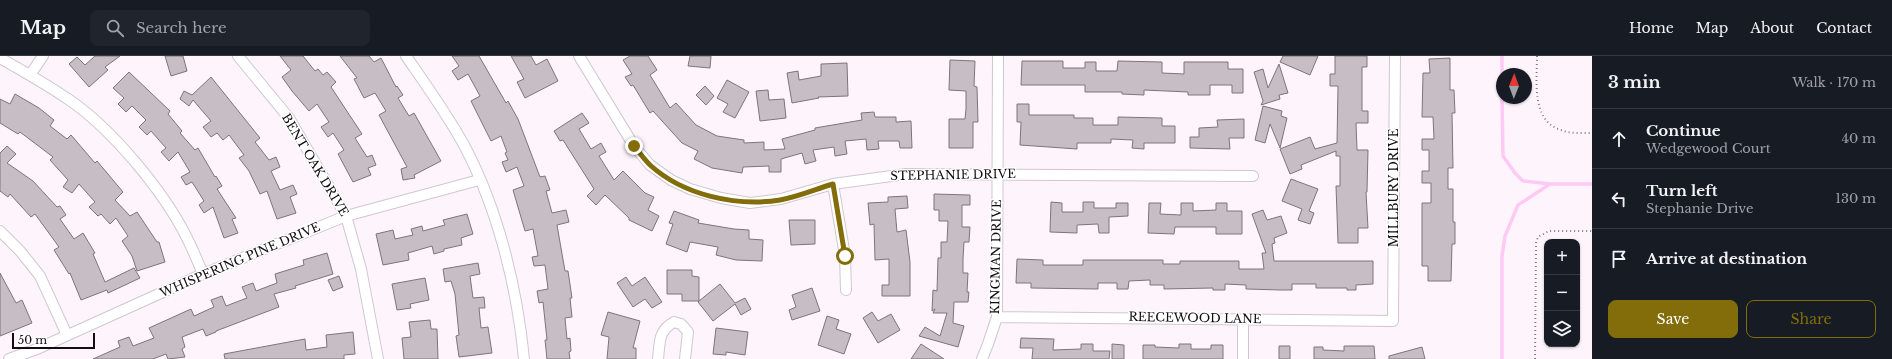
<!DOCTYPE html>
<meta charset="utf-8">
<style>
:root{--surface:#171b24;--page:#20242c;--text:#f1f3f6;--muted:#9ea1a6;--line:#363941;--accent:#826d0a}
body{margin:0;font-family:"Libre Baskerville",serif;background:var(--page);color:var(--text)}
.controls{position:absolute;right:12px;bottom:12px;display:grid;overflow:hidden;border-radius:8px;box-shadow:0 1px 3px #0004}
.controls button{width:36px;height:36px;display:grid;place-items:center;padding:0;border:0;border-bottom:1px solid var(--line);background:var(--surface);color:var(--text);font:20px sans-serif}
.compass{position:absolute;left:1496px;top:12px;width:36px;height:36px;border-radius:50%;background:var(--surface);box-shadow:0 1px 3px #0004;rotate:1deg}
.scale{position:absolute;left:12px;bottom:10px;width:83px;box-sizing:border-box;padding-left:4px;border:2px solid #110d10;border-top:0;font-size:11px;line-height:14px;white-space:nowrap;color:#110d10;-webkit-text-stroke:3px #fff;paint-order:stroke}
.stop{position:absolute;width:12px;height:12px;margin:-9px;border:3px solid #826d0a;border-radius:50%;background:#fff}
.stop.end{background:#826d0a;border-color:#fff;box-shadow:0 1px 4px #0008}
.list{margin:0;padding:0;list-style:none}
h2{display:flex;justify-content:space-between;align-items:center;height:52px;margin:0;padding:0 16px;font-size:17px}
h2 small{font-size:13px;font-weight:400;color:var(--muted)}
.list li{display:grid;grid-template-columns:26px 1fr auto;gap:12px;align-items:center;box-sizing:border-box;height:60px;padding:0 16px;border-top:1px solid var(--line)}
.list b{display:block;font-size:15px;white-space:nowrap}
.list p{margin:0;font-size:13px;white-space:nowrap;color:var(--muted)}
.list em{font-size:13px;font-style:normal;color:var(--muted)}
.actions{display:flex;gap:8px;padding:12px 16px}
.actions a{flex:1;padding:9px 0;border:1px solid var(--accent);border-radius:8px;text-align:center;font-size:14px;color:var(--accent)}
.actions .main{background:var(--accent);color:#fff}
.icon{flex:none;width:22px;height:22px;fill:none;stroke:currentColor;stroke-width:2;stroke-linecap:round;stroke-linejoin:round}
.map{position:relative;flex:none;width:1592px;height:303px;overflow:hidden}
header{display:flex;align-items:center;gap:24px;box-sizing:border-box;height:56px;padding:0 20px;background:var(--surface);border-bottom:1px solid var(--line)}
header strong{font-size:19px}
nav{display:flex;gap:22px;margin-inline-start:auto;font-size:14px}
.search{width:280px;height:36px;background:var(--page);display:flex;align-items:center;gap:10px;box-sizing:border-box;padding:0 14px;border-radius:8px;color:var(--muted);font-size:15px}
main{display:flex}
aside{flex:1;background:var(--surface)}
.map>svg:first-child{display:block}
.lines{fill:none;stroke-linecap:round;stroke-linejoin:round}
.stream{stroke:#fdcaf4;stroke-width:3.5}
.building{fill:#c7bdc5;stroke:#7e757c}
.street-casing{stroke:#d1c7cf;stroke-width:12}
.path{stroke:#837d82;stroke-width:2;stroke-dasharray:1 3;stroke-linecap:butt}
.street{stroke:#fff;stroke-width:10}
.route{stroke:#826d0a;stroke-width:5}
.labels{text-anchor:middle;stroke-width:3;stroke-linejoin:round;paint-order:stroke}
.street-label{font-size:12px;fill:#110d10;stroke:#fff}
</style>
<header>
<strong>Map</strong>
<div class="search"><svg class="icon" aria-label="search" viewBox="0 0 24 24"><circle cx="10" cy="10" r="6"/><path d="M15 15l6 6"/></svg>Search here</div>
<nav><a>Home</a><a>Map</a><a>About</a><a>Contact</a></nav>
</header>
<main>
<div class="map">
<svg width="1592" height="303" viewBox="0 0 1592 303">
<rect width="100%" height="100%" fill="#fef5fc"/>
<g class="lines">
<!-- stream -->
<path class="stream" d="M1502 18V0
M1502 42 1503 100 1515 117 1523 125 1550 128
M1502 303V200L1505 180 1518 149 1550 128H1592"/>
</g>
<!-- building -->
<path class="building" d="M95 0H120L105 11 108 14 89 31 69 8 77 1 85 9Z
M165 0H183L187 15 171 20Z
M280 0H303L315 15 318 13 323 19 327 16 336 26 331 31 362 78 355 82 367 101 372 99 376 109 368 112 371 119 353 126 338 98 344 94 333 77 328 81 321 71 329 66 317 48 309 55 292 35 282 21 291 14Z
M340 0H369L374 6 381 2 396 31 397 30 403 39 398 42 409 60 414 57 441 105 414 119 415 122 403 124 401 113 407 111 379 59 386 55 375 37 364 42 354 23 357 22Z
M452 0H479L506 47 508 45 518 63 540 121 545 120 550 134 546 135 552 157 566 154 569 166 557 169 565 215H568L572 242H570L572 261 565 262 567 283 570 282 571 295 569 296 570 303H547L545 284H547L543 246 539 247 537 235 548 233 545 209 534 210 532 201 538 200 533 173 525 175 513 134 524 130 517 111 506 116 502 106 508 104 505 97 507 96 501 80 491 85 471 45 480 40 468 18 458 24 452 15 459 10Z
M511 0H531L536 9 547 3 558 25 525 42 517 26 524 23Z
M630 0H648L657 14 650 19 670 52 676 47 696 69 717 80 744 84V87L764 86V94L785 93 782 83 815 74V72L862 64 861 57 874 56 875 61H896V66L911 65 912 92H900L899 85H878L879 93 867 94 866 83 845 85 847 98 835 100 834 91 813 94 816 105 805 108 802 97 781 103V116H769V110L743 111 742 117 712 112 694 103 698 95 682 87 653 55 650 57 633 29 631 30 625 21 632 18 623 4Z
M690 0H711L710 12 688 10Z
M1283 0H1318L1310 19 1280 6Z
M1335 0H1367V11H1362V55H1368V67H1356L1357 94H1368L1367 136H1366L1368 172H1358V187H1338L1336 130H1340V100H1336V95L1301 109 1302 113 1290 118 1280 93 1310 81 1315 93 1337 87 1338 30H1330V18H1335Z
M1450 2V34H1454L1455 57H1452L1453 112H1448V133H1453V166H1455V188H1452L1451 225H1428V210H1422V147H1431V127H1422V115H1429V94H1422V83H1434L1433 61H1422L1423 17H1430L1429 3Z
M950 4 975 5 974 30 977 31 978 66H973V92H949V63H965L966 53V35L949 34Z
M1022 5H1063V12H1085V6H1096V15H1117L1118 5 1162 6V17L1184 18V6H1228V13H1243V37H1232V29H1210V39H1188V36L1144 34V39L1122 38V36H1085V29H1021Z
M847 7 848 40 818 41 819 42 792 47 787 17 798 15 799 24 821 20V8Z
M1279 8 1288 37 1279 39 1280 43 1261 49 1263 45 1254 16 1263 13 1268 32Z
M129 16 170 55 168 58 182 75 180 77 195 94 198 92 215 121 216 120 222 130 217 133 236 162 232 163 238 177 224 182 213 151 204 157 199 149 204 145 192 126 186 129 181 121 190 116 178 96 169 105 161 96 166 92 151 75 147 79 139 71 146 64 132 50 126 56 118 48 124 42 113 32Z
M211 21 260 82 255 86 269 104 276 101 280 111 271 115 280 134 293 129 297 138 290 141 296 157 277 163 267 135 260 138 249 115 239 102 244 99 229 79 223 84 217 77 211 81 203 71 211 65 193 44 189 50 180 43 184 35 192 39Z
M727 24 749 36 735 62 723 56 728 48 717 42Z
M705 30 714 40 706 49 696 39Z
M768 34 769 44 784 43 786 62 760 65 756 35Z
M15 38 39 52 54 64 50 70 67 83 71 79 95 107 97 105 123 136 115 144 130 160 137 156 157 186H159L165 206 137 215 132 200 122 185 128 180 116 162 110 168 101 158 98 160 89 151 95 146 79 128 72 137 63 131 68 124 50 104 53 101 20 76 18 78 0 67V43L10 48Z
M1017 48H1029V59H1074V62H1093V69H1118V61L1162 62V70H1175V87H1144V93L1132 92 1133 84 1111 83V87H1077V93L1020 89 1021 66H1017Z
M1263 50 1282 55 1281 60 1287 62 1280 92 1270 68 1265 87 1255 84Z
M582 57 589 67 579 73 591 93 601 87 606 96 599 100 614 124 623 115 645 137 654 141 648 154 659 160 652 175 629 164V162L605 139 596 149 587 140 594 133 563 84 560 85 554 75Z
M1244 63V82H1229L1230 93 1190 92V81H1199V72L1218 71 1217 64Z
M7 90 16 98 7 107 33 125 57 151 60 150 66 159 60 163 74 183 83 177 95 197 93 198 105 226 134 212 140 222 108 237 107 234 81 244 70 217 69 218 54 194 59 191 35 158 31 161 10 138 8 141 0 135V97Z
M1291 123 1318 133 1309 155 1314 157 1310 168 1298 164 1302 153 1282 145Z
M934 138 970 139V149H962V171H970L969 186H964L963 203V217H968L967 236H969L968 246H954L953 267 964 270 958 291 919 280 925 271 940 280 947 257H933L935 253 932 255 933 234 937 235 938 202H941V186H947L948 165H939V154H934Z
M907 140 908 152 895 153 897 176 906 174 910 206V240H882V229H889V203L875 204 874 168 870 169 868 147 888 146V141Z
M1051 146 1062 147V156H1083V146H1094V152H1116V147H1128V160L1109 161V177H1099L1098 168 1077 169V177L1050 176Z
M1149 147H1161L1160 158 1181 159V147H1193V155L1216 154V147H1227V155H1242V178H1216V171H1175L1174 178 1148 177Z
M1263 154 1267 164 1281 160 1287 177 1274 182 1275 187 1272 188 1274 205H1373V228L1356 229V234H1347V232H1316V228H1292V234H1281L1246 233V229L1225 228V234H1213V232L1164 233V229H1150V224L1129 225 1128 233H1117V227H1098V233L1031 232V227H1016L1017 203 1043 204V209H1083V204H1163V208H1180V205H1239V213H1264L1262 197H1266L1252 158Z
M674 155 699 164 698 167 734 173 749 174V183L763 184 762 205 736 204 716 199 718 191 690 186 687 196 666 188 673 168 669 167Z
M467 158 473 178 461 182 462 189 444 193V195L434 198 432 190 408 197 409 204 383 209 376 178 393 174 395 183 413 179 411 173 422 170 423 175 445 169 443 164Z
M789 164H815V188L791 189Z
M327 197 333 218 295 230 296 232 274 238 279 251 216 275V276L206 280 203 273 182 281 185 291 182 293 185 301 168 303 166 298 153 303H93L120 291 118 285 129 281 133 290 154 282 149 272 191 253 194 260 214 251 211 244 222 240 226 250 247 242 242 231 253 227 256 235 277 227 275 218 304 209 303 204Z
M478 207 480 218 470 220 473 242 484 241 485 252H479L481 272 488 271 492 297 459 301 456 280 459 279 455 238 451 225 445 226 443 213Z
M667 214H692V220L699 221V245L720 228 735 247 745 242 751 253 741 259 735 248 713 265 698 246 699 245H682V238H667Z
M0 217 16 247 22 244 32 267 0 280Z
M339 220 343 231 333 235 328 224Z
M626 221 632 230 645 221 662 246 652 252 645 243 633 251 617 227Z
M425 222 429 244 410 248 411 252 397 254 392 228Z
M812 232 820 255 792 264 789 254 796 251 792 239Z
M608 256 640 265 633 292H636V303H607L609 281 601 279Z
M872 256 878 265 891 258 900 274 878 287 863 262Z
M827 260 839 264 836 273 851 278 844 298 818 289Z
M430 264 431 273H437L438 303H404L402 282 411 281 409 266Z
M716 272 748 276 745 299 726 296V299L713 298Z
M353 276 355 298 344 299V303H225L224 298 305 283 306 294 327 291 326 279Z
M1021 282 1054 283 1053 294 1081 293V288H1093V295H1110L1109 303H1032L1033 292H1020Z
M921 288 944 303H911Z
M1112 288 1124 289V303H1112Z
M1179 288H1191V293H1211V289H1223V303H1143V289H1155V291L1179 292Z
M1279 290H1290V303H1279Z
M1344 290H1374L1375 303H1314V291H1323V294L1344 295Z
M1422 291 1425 303H1389V300Z"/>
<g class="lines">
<defs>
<path id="street" d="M238 0 289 62 346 160 361 213 378 303
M406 0C426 29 447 58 464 89 498 153 517 231 524 303
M579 0 634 90 650 109 671 124 690 133 721 142 750 147 781 143 833 128 906 118 1253 120
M0 2C23 15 46 28 68 43 111 72 162 133 186 180 192 192 198 206 203 218
M30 19 43 0
M833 128 845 200 846 234
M0 175 20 195 40 220 67 279
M997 261 1393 265 1395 0
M1243 263V303
M9 303 37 293 203 218 346 160 479 124
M658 303C660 286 658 275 674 266L681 268 688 276 685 303
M982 303 988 288 997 261 998 0"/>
</defs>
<!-- street casing -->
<use href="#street" class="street-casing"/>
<!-- path -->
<path class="path" d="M1537 0C1537 25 1531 65 1561 74 1571 78 1582 77 1592 77
M1535 303 1536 187 1538 181 1549 175H1592"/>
<!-- street -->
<use href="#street" class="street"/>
</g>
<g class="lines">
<!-- route -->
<path class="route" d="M634 90C639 96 644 103 650 109 683 139 736 151 780 144 798 141 816 133 833 128L845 200"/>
</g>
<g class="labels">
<!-- street labels -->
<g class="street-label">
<text transform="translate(315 109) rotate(59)" y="4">BENT OAK DRIVE</text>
<text transform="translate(953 119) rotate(-1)" y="4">STEPHANIE DRIVE</text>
<text transform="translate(1394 132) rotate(-90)" y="4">MILLBURY DRIVE</text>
<text transform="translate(996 201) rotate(-89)" y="4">KINGMAN DRIVE</text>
<text transform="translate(240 204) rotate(-23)" y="4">WHISPERING PINE DRIVE</text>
<text transform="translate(1195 262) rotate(1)" y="4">REECEWOOD LANE</text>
</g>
</g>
</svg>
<div class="controls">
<button>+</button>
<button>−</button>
<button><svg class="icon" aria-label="layers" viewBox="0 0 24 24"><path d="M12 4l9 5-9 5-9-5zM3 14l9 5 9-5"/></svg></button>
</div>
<svg class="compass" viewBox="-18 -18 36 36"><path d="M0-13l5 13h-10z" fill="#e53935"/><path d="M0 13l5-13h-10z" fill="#9ea1a6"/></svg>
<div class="scale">50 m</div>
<div class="stop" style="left:845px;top:200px"></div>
<div class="stop end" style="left:634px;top:90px"></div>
</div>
<aside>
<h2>3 min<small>Walk · 170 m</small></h2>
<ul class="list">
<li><svg class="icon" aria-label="ahead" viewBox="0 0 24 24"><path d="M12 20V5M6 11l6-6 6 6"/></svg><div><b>Continue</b><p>Wedgewood Court</p></div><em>40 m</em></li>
<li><svg class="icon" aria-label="left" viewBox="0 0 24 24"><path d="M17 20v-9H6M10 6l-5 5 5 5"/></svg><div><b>Turn left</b><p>Stephanie Drive</p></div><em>130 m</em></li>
<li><svg class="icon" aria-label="arrive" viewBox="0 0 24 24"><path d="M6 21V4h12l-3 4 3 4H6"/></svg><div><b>Arrive at destination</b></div></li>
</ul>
<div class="actions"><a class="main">Save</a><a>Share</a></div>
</aside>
</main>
